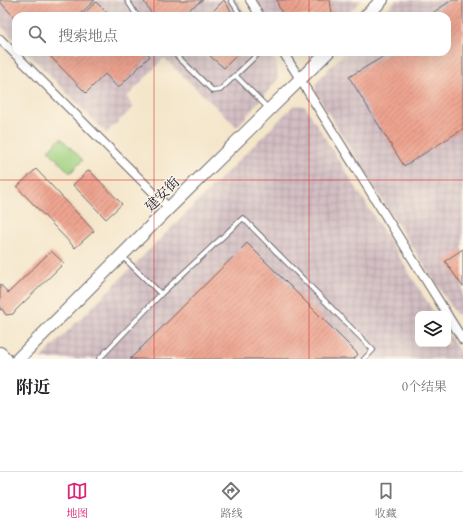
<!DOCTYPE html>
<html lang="zh">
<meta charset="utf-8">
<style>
:root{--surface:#fff;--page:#f6f6f6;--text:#202124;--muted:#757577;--line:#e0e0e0;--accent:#db2777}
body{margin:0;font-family:"EB Garamond","Noto Serif SC",serif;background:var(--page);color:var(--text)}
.controls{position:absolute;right:12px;bottom:12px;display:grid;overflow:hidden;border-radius:8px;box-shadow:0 4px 16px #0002}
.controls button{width:36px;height:36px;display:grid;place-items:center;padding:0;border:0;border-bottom:1px solid var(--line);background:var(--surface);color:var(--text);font:20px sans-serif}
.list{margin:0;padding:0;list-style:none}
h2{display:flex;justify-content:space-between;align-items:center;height:52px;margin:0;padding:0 16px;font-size:17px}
h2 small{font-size:13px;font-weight:400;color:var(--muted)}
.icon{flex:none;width:22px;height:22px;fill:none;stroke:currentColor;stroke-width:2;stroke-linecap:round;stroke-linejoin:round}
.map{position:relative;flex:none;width:463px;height:359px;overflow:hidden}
.search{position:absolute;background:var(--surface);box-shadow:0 4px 16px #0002;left:12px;right:12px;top:12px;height:44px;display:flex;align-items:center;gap:10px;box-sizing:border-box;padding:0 14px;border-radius:12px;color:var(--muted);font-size:15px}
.sheet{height:112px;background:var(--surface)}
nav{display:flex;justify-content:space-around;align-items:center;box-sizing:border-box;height:56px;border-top:1px solid var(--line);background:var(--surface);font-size:11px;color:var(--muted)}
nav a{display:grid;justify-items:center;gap:2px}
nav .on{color:var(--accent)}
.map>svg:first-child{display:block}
.industrial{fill:url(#industrial-grid)}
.pitch{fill:#a0d282;stroke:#617a5e}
.building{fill:url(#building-hatch)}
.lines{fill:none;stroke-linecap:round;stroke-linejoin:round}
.lane-casing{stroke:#6c676d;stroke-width:6}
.street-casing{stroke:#6c676d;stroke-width:10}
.secondary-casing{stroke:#6c676d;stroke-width:14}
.lane{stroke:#fff;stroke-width:4}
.street{stroke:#fff;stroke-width:8}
.secondary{stroke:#fff;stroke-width:12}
.grid{fill:none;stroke:#d62828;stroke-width:1;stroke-opacity:0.55}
.labels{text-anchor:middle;stroke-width:3;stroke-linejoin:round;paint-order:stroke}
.street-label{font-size:14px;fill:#22223b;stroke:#fcf5e5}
</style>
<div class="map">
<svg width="463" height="359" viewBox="0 0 463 359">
<defs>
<pattern id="industrial-grid" width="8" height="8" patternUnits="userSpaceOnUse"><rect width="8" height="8" fill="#d2bec3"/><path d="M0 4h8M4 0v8" fill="none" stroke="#b4a3a8"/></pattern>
<pattern id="building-hatch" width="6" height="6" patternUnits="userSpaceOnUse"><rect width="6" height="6" fill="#eea490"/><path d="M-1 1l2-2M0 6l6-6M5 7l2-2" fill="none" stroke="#c08577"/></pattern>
</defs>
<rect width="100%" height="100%" fill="#fcf5e5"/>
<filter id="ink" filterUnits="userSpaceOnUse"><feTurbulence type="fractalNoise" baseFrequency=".025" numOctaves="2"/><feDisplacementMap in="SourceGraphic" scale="8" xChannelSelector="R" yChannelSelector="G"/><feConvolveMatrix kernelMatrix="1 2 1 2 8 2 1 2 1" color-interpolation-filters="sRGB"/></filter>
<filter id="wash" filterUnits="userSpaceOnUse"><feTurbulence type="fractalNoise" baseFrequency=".012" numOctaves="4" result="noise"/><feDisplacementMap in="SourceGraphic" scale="16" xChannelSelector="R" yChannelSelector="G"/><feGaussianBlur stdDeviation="0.9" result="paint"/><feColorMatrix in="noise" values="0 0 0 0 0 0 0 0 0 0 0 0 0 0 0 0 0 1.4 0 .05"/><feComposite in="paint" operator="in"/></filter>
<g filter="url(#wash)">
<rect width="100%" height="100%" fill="#f4e6cb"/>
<!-- industrial -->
<path class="industrial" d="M0 0H237L247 16H16V41L0 25Z
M256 0H362L345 16H266Z
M396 0H463V316L456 314 393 217 316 93V84L320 78 345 52H447V16H380Z
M27 52H270L276 62 278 79 237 127 164 58 127 97 133 108 106 133Z
M294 105 305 106 435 314H418V344H448V334L463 357V359H43V356Z"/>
<!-- pitch -->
<path class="pitch" d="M61 138 83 160 70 173 48 150Z"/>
<g id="blocks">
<!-- building -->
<path class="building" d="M0 0H95L78 16H16V19L0 2Z
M143 0H203L179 16H153Z
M224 0 234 16H208Z
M277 0H330L332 14 331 16H283L278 5Z
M452 0H463V129L404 166 349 77 391 52H447V16H428Z
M96 2 110 16H81Z
M46 52H146L150 56 118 88 105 74 86 93Z
M214 52H240L224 68 210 56Z
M36 169 94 231 75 248 17 187Z
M89 170 122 204 106 219 73 185Z
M247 243 358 354 354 359H130Z
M463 249V287L445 261Z
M51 251 64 263 16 310 13 314 6 315 2 309 0 310V284L8 293Z"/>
</g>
</g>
<g filter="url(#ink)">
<use href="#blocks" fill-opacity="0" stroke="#6c676d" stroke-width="1"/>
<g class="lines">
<defs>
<path id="lane" d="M127 0 137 16
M231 0 241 16
M173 52 213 91 220 90 260 52
M236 76 268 108
M122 256 161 294
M99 359 161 294 243 218 373 350 364 359"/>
<path id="street" d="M250 0 260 16
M0 39 169 208
M283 52 447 314
M448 316 463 340"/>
<path id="secondary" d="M366 16 382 0
M0 353 6 359
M18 359 169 208 328 52"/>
</defs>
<!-- lane casing -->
<use href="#lane" class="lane-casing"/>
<!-- street casing -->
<use href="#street" class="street-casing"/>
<!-- secondary casing -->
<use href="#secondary" class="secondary-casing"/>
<!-- lane -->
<use href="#lane" class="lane"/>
<!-- street -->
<use href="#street" class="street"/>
<!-- secondary -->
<use href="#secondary" class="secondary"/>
</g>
</g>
<!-- grid -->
<path class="grid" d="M154 0V16M309 0V16M154 52V359M309 52V359M0 180H463"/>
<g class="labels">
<!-- street labels -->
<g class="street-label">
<text transform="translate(162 194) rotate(-45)" y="5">建安街</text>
</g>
</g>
</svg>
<div class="controls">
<button><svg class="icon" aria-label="layers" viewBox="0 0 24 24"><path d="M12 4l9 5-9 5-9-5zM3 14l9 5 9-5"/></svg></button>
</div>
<div class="search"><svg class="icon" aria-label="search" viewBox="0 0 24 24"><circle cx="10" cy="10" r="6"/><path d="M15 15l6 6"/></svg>搜索地点</div>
</div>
<section class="sheet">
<h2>附近<small>0个结果</small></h2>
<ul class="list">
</ul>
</section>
<nav>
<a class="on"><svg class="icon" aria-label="map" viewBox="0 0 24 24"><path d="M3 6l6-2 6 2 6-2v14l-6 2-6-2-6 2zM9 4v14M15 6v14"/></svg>地图</a>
<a><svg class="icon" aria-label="directions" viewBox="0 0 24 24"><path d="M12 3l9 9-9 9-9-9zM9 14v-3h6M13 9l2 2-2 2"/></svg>路线</a>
<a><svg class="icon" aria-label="saved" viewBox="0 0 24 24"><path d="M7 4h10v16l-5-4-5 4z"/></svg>收藏</a>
</nav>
